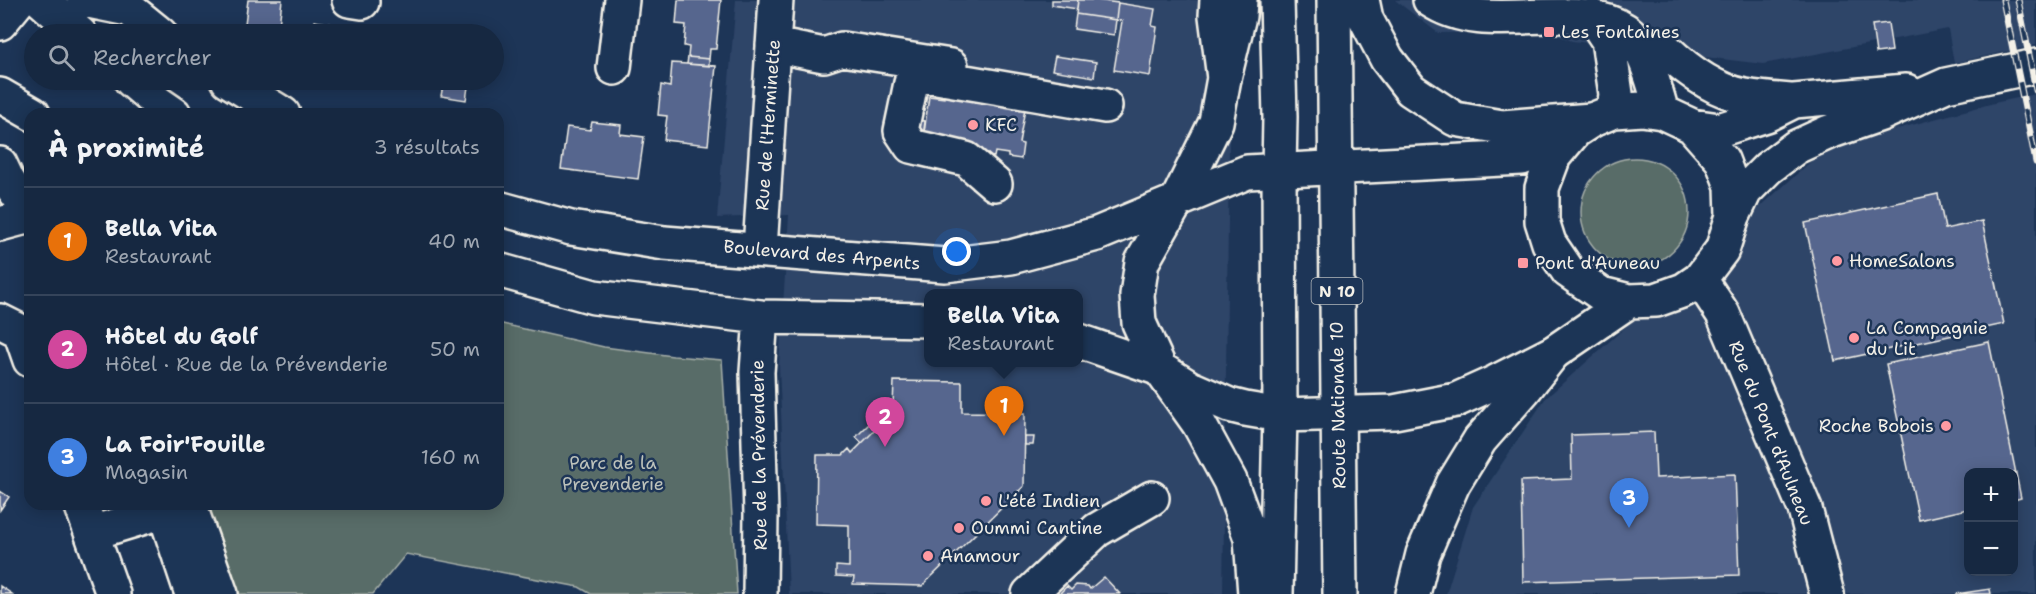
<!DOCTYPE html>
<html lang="fr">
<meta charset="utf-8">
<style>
:root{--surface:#162841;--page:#1f3048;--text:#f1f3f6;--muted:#9ea6b1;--line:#35445a;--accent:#8abfa5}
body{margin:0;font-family:"Shantell Sans",sans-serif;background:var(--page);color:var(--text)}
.controls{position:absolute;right:18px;bottom:18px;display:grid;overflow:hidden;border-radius:12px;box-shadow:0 3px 15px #0003}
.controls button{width:54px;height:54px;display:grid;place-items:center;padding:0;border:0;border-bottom:2px solid var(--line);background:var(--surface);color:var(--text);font:30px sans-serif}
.you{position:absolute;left:957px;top:252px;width:21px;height:21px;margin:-15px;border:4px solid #fff;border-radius:50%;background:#1a73e8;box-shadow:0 0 0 9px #1a73e833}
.badge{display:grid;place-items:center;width:39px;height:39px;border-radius:50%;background:var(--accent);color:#fff;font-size:20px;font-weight:700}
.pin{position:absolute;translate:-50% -50px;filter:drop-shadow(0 2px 3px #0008)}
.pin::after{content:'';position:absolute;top:32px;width:21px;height:18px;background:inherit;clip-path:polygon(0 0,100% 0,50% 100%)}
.popup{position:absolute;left:924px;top:289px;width:159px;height:78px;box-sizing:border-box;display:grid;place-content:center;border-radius:12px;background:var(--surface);filter:drop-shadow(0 2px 4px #0005);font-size:20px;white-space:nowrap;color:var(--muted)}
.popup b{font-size:22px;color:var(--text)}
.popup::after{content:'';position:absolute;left:50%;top:100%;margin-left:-12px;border:12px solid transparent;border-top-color:var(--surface)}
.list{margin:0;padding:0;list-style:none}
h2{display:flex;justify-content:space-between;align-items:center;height:78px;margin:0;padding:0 24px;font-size:26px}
h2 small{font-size:20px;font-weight:400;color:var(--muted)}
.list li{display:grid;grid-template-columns:39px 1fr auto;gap:18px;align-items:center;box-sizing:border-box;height:108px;padding:0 24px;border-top:2px solid var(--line)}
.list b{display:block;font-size:22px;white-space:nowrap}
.list p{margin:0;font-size:20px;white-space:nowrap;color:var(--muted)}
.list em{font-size:20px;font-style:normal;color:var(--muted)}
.icon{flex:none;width:33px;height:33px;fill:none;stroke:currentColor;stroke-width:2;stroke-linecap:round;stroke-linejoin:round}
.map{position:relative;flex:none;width:2036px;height:594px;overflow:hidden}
.search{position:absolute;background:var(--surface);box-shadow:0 3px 15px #0003;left:24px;top:24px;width:480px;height:66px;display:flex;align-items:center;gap:15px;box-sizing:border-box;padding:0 21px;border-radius:33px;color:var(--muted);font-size:22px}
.panel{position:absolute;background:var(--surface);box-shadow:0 3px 15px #0003;left:24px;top:108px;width:480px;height:402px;border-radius:18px}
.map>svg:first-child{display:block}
.built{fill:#2e4468;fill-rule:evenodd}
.green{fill:#586c67;stroke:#a6aea8;stroke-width:1.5}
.building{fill:#56668e;stroke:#f4f1e8;stroke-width:1.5}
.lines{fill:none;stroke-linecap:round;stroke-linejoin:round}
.minor-casing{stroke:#f4f1e8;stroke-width:38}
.major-casing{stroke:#f4f1e8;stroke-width:38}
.minor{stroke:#1d3557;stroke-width:33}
.major{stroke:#1d3557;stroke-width:33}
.rail-casing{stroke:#f4f1e8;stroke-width:7}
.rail{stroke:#1d3557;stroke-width:4.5;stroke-dasharray:14;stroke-linecap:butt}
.poi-dot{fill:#ff9aa2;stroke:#1d3557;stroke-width:2}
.labels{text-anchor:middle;stroke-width:5;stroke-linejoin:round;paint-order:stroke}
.shield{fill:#1d3557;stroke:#b4b9bc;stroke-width:1.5}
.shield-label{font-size:16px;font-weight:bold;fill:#f4f1e8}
.poi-label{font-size:18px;fill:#f4f1e8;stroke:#1d3557;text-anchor:start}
.street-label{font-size:18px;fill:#f4f1e8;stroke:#1d3557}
.park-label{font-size:18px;fill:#bdc2bb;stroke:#1d3557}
</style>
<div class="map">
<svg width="2036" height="594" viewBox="0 0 2036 594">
<rect width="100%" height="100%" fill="#1d3557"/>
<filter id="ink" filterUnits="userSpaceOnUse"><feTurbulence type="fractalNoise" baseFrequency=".0167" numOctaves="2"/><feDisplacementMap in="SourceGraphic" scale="12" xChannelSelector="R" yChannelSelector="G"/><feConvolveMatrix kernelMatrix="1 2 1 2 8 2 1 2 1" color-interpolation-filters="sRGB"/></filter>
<g filter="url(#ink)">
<!-- built -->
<path class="built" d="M736 0H1231L1223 594H789L779 366 789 215 717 218ZM929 294H1079V362H929Z
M1395 0H2036V45L1954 63 1948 29 1763 64 1572 41 1549 32 1438 33Z
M2036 94V594H1446L1473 507 1545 399 1826 148 1994 103ZM1968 472H2014V572H1968Z"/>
<!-- green -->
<path class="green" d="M1581 212a54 54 0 1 1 108 0a54 54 0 1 1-108 0Z
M498 323 604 347 673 356 722 360 737 594H591L579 587 406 554 373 594H231L200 504H498Z"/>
<!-- building -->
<path class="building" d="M248 0H282L278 34 244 32Z
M678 0H721L716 49H710L709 59 688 57 689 47 684 46 686 25 676 24Z
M1052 0H1078L1077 9 1052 5Z
M1078 0H1096L1118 3 1116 20 1076 14Z
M1118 3 1155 9 1152 26 1157 27 1150 76 1114 70 1122 21 1116 20Z
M1076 14 1116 20 1114 35 1074 29Z
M314 21 334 24 332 34H302V33L313 34Z
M1888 23 1892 51 1876 53 1872 25Z
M1055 56 1096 62 1094 77 1052 70Z
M688 57 709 59V66L687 64Z
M672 63 716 66 708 145 664 140 667 116 658 115 661 85 670 87Z
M356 80H387L386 85 356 81Z
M444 80H469L466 100 441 96Z
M945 91 1026 103 1019 143 1023 144 1021 159 1008 157V154L995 152 994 157 981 155 982 150 923 141 929 96 944 98Z
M914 120 925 121 923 137Z
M592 122 621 125 620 134 644 137 638 179 561 169 567 127 590 130Z
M1938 194 1945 229 1982 221 2004 324 1835 361 1805 223Z
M1989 342 2021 498 2014 500V472H1968V509L1919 520 1886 364Z
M894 381 962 382V412L1025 413 1024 486 922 586 853 584 854 577 836 576V566L849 567V525L816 524 817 455H843L849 449 852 453 889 416 886 412 893 406Z
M873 420 879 426 862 443 856 437Z
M1654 432 1656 478 1735 474 1739 575 1523 582 1521 481 1572 479 1571 435Z
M1025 437H1034L1033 445H1025Z
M0 491 9 497 0 510Z
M1018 491 1025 499 1019 505 1012 498Z
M1104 577 1120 594H1059L1067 586 1071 590 1076 585 1088 586 1090 589Z
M0 586 12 594H0Z
M1990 589 1991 594H1956Z"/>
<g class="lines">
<defs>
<path id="minor" d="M41 0 80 34
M84 0 128 9
M118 0 160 34
M349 0 362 2
M1217 0 1216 16 1224 78 1216 122 1178 199 1142 262 1137 295 1139 323 1160 369 1190 388 1229 405 1245 409 1280 415 1394 412 1456 400 1496 382 1553 353 1629 301
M1430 0C1485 37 1560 0 1616 25 1621 28 1627 30 1631 35 1648 57 1654 86 1662 112
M1592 16 1608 40 1616 94 1614 111
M0 23 19 0
M773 45 824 55 842 49 951 66
M1643 52 1665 49C1687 70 1714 91 1745 96 1761 99 1777 100 1792 101
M614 68 622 0
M131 80 158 103 174 114
M228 80 283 114
M0 95 33 114
M1692 126 1719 130 1766 115 1794 101 1906 91
M0 164 8 181 30 212
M995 184 966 159 911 146 901 131 911 83 925 75 1105 106
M498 208 571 228 664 243 945 265 1011 257 1097 234 1247 172 1522 158 1575 131 1592 120 1614 111 1642 109 1662 112 1692 126 1722 160 1732 186 1733 216 1722 250 1700 279 1684 290 1656 300 1629 301 1601 294 1568 271 1549 243 1542 221V188L1554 156 1575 131
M1733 216 1745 191 1768 168 1796 147 1829 132 1881 114 1946 85 2036 66
M0 224 30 216
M760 249 776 0
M498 270 594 297 761 317 929 320
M1700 279 1723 314 1805 509 1827 594
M0 321 20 331 30 360
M1079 341 1160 369
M81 504 113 594
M162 504 192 594
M189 504 221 594
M92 533 164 511
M760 594 761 514 757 372 761 317
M1029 594 1097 530 1152 498"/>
<path id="major" d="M1334 0 1340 594
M1362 0 1366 19 1387 59 1411 90 1455 119 1502 127 1592 120
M1224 78 1239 16 1240 0
M1160 369 1199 424 1230 481 1251 538 1255 594
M1276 594 1280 415 1279 171 1280 117 1277 0
M1413 594 1423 554 1453 484 1480 440 1524 390 1553 353"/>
</defs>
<!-- minor casing -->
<use href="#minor" class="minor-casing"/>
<!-- major casing -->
<use href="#major" class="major-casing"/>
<!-- minor -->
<use href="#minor" class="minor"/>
<!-- major -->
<use href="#major" class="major"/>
<defs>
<path id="rail" d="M2003 0 2036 162
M2018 0 2036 90"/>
</defs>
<!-- rail casing -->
<use href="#rail" class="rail-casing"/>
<!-- rail -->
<use href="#rail" class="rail"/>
</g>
</g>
<!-- markers -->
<g class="poi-dot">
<rect x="1543" y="26" width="12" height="12" rx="3"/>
<circle cx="973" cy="125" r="6"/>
<circle cx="1837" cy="261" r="6"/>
<rect x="1517" y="257" width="12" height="12" rx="3"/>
<circle cx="1854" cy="338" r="6"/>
<circle cx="1946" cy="426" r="6"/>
<circle cx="986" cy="501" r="6"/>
<circle cx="959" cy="528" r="6"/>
<circle cx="928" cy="556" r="6"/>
</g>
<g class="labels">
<!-- shield labels -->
<rect class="shield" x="1311.5" y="278" width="51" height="26" rx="4.5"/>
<g class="shield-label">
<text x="1337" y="297">N 10</text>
</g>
<!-- poi labels -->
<g class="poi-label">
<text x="1561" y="38">Les Fontaines</text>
<text x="985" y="131">KFC</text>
<text x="1849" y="267">HomeSalons</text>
<text x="1535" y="269">Pont d'Auneau</text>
<text x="1866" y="334">La Compagnie<tspan x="1866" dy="21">du Lit</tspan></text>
<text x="1934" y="432" text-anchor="end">Roche Bobois</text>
<text x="998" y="507">L'été Indien</text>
<text x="971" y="534">Oummi Cantine</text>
<text x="940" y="562">Anamour</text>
</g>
<!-- street labels -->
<g class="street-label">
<text transform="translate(768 125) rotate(-86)" y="6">Rue de l'Herminette</text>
<text transform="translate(822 255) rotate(5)" y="6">Boulevard des Arpents</text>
<text transform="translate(1338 405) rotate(-91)" y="6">Route Nationale 10</text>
<text transform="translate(1771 433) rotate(68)" y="6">Rue du Pont d'Aulneau</text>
<text transform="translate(759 455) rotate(-91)" y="6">Rue de la Prévenderie</text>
</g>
<!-- park labels -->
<g class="park-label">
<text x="613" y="469">Parc de la<tspan x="613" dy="21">Prevenderie</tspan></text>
</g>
</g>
</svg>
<div class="controls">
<button>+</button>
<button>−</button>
</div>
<div class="you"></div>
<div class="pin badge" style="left:1004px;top:436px;background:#e8710a">1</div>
<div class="popup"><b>Bella Vita</b>Restaurant</div>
<div class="pin badge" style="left:885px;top:447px;background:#d1479c">2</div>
<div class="pin badge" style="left:1629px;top:528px;background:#3f7fe0">3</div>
<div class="search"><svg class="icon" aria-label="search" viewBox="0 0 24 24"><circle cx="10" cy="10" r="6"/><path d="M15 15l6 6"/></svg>Rechercher</div>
<section class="panel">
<h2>À proximité<small>3 résultats</small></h2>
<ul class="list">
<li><span class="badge" style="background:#e8710a">1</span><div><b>Bella Vita</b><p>Restaurant</p></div><em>40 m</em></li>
<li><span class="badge" style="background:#d1479c">2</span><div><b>Hôtel du Golf</b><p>Hôtel · Rue de la Prévenderie</p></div><em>50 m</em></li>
<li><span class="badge" style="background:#3f7fe0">3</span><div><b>La Foir'Fouille</b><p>Magasin</p></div><em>160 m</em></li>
</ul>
</section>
</div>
